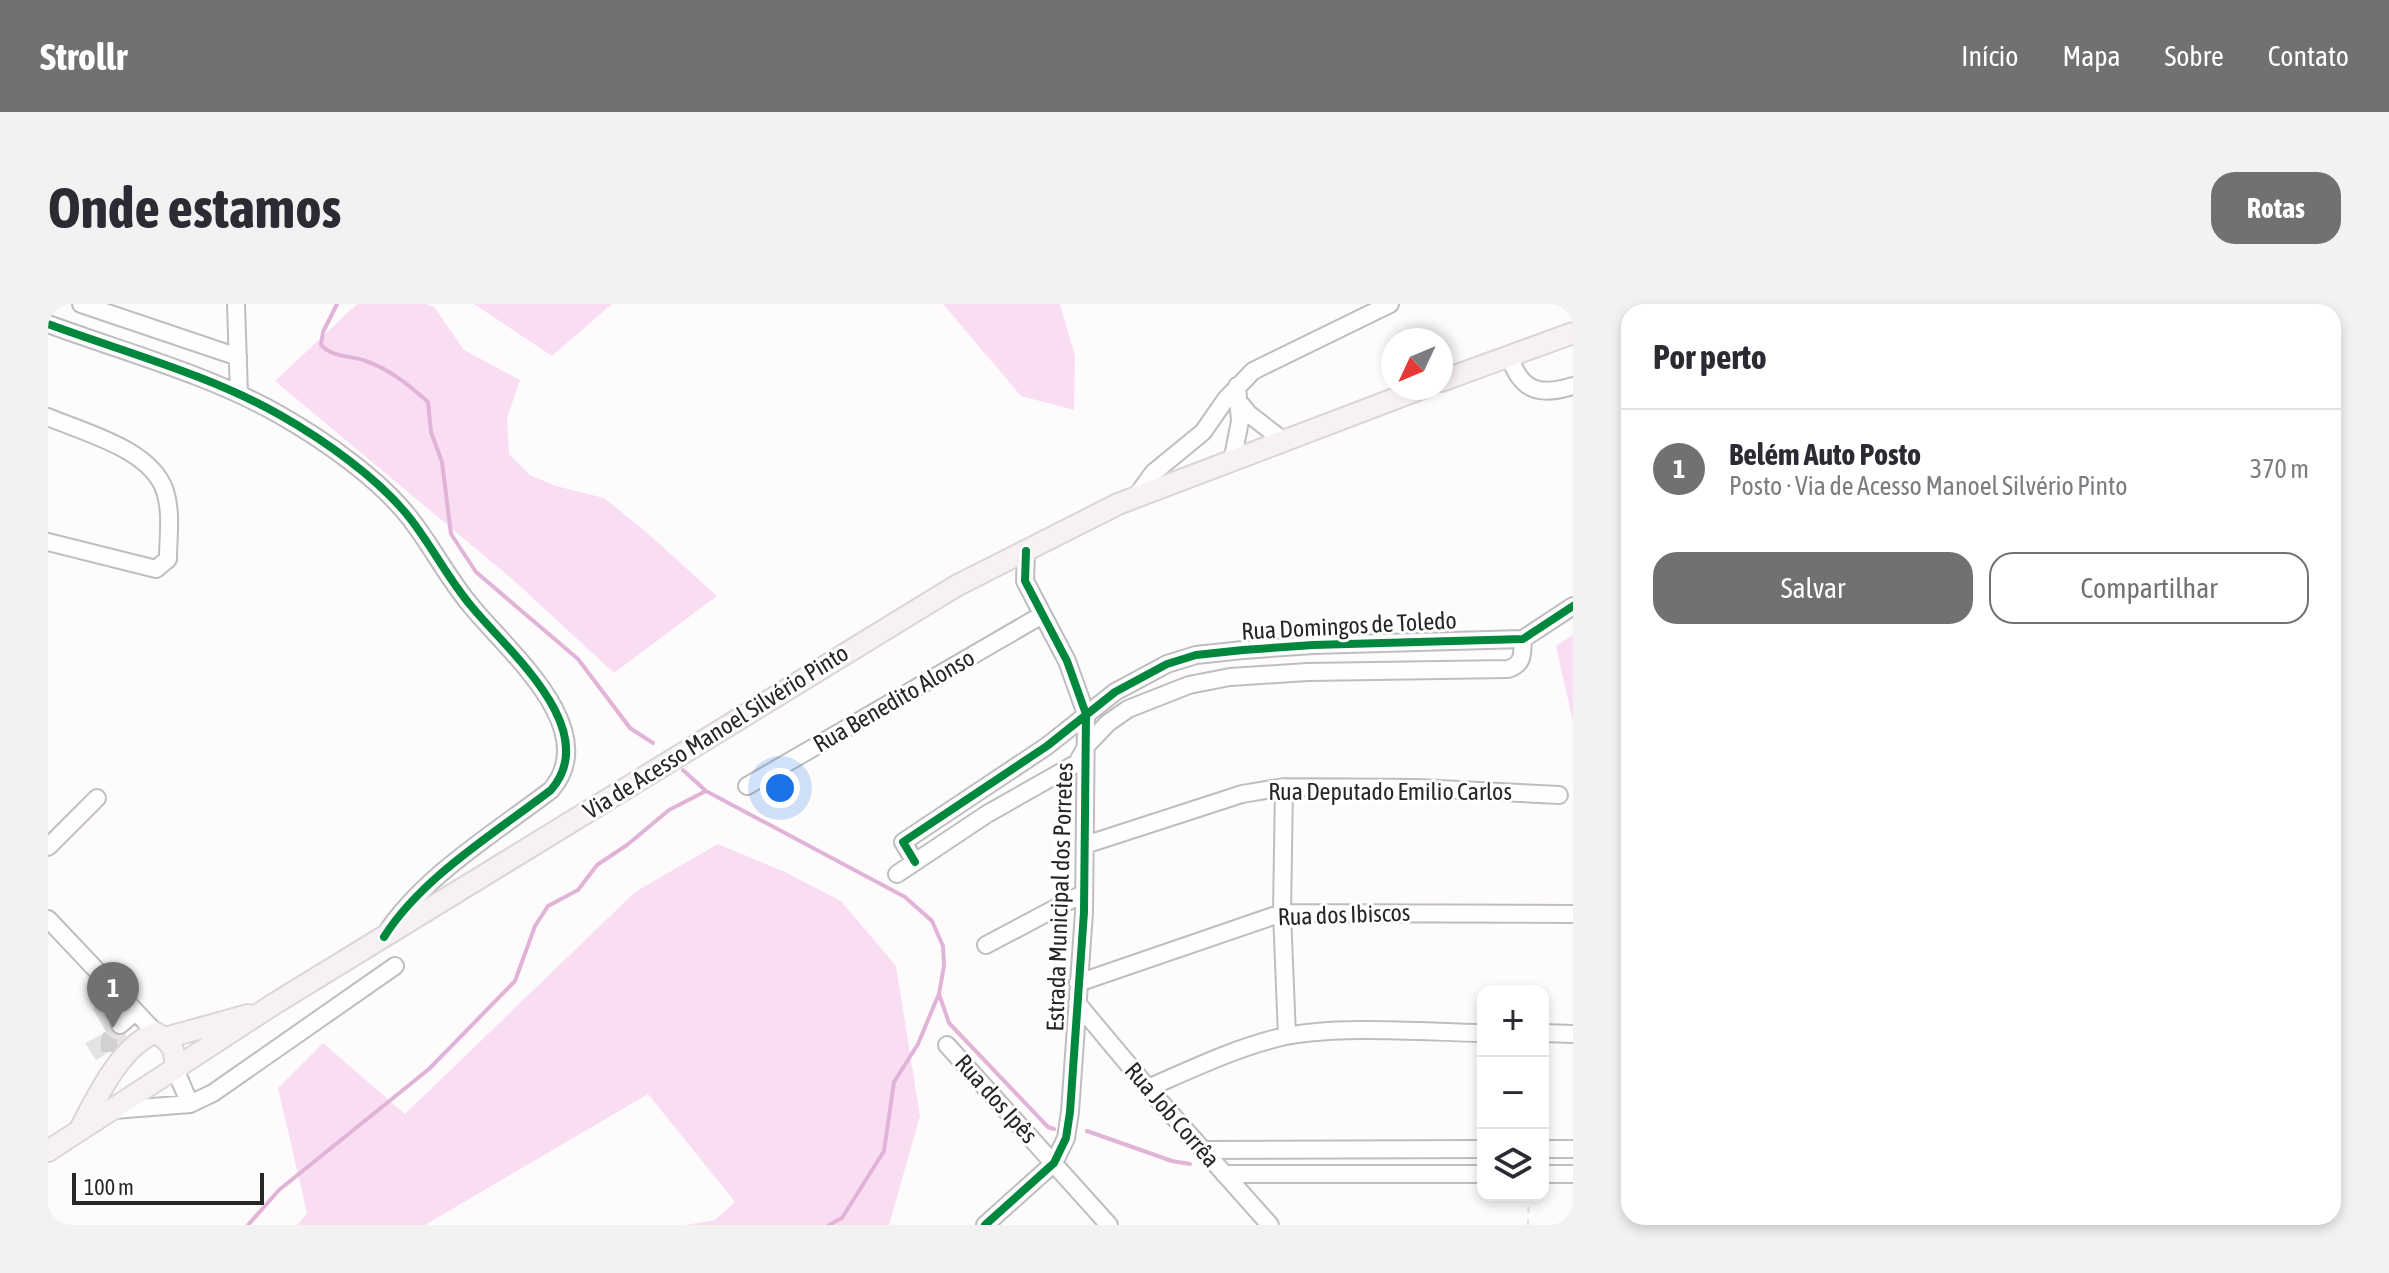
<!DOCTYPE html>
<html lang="pt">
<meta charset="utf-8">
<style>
:root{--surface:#fff;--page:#f2f2f3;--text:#2b2b33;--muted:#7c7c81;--line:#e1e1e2;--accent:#737072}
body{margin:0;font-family:"Asap Condensed",sans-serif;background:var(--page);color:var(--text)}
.controls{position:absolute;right:24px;bottom:24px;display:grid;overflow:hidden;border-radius:16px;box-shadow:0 4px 12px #0003}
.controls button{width:72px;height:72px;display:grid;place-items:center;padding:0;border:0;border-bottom:2px solid var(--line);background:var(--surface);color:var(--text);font:40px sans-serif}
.compass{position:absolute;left:1333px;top:24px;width:72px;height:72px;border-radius:50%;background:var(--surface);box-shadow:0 4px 12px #0003;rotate:226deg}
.scale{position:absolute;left:24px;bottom:20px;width:192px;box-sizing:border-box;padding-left:8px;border:4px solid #282527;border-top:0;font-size:22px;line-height:28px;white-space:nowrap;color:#282527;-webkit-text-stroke:6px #fff;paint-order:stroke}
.you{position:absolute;left:732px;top:484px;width:28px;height:28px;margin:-20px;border:6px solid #fff;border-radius:50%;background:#1a73e8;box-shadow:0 0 0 12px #1a73e833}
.badge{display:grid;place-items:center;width:52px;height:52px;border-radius:50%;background:var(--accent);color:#fff;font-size:26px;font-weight:700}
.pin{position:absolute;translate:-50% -66px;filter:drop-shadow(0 2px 4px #0008)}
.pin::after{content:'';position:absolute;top:42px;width:28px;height:24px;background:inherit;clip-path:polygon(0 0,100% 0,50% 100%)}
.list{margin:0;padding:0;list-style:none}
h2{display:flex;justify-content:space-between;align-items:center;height:104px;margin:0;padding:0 32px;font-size:34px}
h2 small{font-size:26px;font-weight:400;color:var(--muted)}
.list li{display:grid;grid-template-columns:52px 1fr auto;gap:24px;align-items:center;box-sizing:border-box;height:120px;padding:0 32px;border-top:2px solid var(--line)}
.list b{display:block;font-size:30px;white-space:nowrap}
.list p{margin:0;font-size:26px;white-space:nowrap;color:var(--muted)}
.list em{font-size:26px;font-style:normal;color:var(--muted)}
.actions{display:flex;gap:16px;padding:24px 32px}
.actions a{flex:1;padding:18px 0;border:2px solid var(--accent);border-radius:24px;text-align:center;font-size:28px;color:var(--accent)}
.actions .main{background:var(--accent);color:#fff}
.icon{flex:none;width:44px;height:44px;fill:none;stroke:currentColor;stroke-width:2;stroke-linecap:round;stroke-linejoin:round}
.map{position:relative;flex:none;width:1525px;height:921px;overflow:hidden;border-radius:24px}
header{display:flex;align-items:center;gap:48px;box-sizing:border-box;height:112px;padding:0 40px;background:var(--accent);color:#fff}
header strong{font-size:38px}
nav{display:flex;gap:44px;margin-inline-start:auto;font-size:28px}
.intro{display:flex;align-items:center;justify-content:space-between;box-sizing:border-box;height:192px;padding:0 48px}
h1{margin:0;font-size:56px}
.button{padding:20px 36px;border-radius:24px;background:var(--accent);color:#fff;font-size:28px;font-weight:700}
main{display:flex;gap:48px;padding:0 48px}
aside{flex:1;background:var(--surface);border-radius:24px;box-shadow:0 4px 12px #0003}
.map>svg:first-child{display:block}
.green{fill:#f9def3}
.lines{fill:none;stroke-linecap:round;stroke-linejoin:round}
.stream{stroke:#e1b4d7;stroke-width:4}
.building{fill:#e6e3e5}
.minor-tunnel{stroke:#d3d0d2;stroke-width:16;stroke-dasharray:16 8;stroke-linecap:butt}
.minor-casing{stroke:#c0bdbf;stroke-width:20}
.major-casing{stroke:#d8d6d7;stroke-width:24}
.path{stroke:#e1e1e1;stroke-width:2;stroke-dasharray:6 6;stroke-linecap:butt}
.minor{stroke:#fffeff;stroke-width:16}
.major{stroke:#f7f0f5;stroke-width:20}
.cycleway-casing{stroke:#fff;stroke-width:13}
.cycleway{stroke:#00873e;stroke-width:8}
.labels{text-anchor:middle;stroke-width:6;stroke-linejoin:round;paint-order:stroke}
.street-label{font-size:24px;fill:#282527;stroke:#fff}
</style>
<header>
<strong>Strollr</strong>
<nav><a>Início</a><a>Mapa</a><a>Sobre</a><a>Contato</a></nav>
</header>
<div class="intro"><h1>Onde estamos</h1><a class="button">Rotas</a></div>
<main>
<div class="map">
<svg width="1525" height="921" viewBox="0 0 1525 921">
<rect width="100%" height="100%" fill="#fefbfd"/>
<!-- green -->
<path class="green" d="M309 0H379L387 4 416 46 472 76 459 114 461 150 482 171 508 182 556 194 596 226 669 292 566 369 463 274 227 77Z
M426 0H564L504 52Z
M895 0H1012L1027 52 1026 106 973 92Z
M1525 331V418L1508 342Z
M670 540 737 568 793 597 848 662 872 812 841 921H637L667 916 687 898 600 790 377 921H249L259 909 230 784 275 739 357 810 587 588Z"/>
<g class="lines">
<!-- stream -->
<path class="stream" d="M289 0 275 28 273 41C286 54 299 51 315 56 340 64 361 81 380 98L383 128 394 158 403 230 428 268 530 355 582 424 605 439
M635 466 658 487 857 593 884 617 895 642 896 662 891 690 901 719 1000 823 1006 825
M1039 827 1124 857 1142 860
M200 921 231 886 381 765 467 677 487 622 500 602 530 586 549 561 579 541 621 506 658 487
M781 921 794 914 836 847 846 778 870 740 890 692"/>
</g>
<!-- building -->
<path class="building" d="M58 696 81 736 48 756 37 739 58 728 45 705Z"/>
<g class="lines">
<!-- minor-tunnel -->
<path class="minor-tunnel" d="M61 748V735L72 721"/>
<defs>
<path id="minor" d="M33 0 190 53
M188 0 191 90
M0 20C76 48 162 71 232 111 276 136 330 174 361 213 384 242 400 275 424 303 460 347 555 426 503 486 448 528 374 573 337 631
M1461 51C1472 86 1490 93 1525 82
M1191 98 1201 110 1237 138
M0 113C37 129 103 145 117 187 124 209 120 233 120 255L108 265 0 238
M1184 158 1192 117 1189 82
M1087 194 1105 169 1155 128 1178 95 1205 67 1342 0
M699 482 994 311
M1236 483 1234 609 1239 732
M1037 541 1194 490 1236 483 1370 484 1511 491
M0 543 49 494
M867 558 855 538 999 442 1067 388 1119 360 1148 351 1195 346 1265 341 1475 335 1525 302
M849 570 939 510 1029 459 1039 441 1060 419 1080 405 1141 381 1182 373 1259 368 1460 365C1476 360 1474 350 1475 335
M0 615 108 729
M938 641 1036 589
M1030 679 1234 609 1525 610
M1029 699 1100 784 1222 921
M72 721 87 708
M1495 729 1525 730
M899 741 1061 921
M127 765 142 800
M1100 784C1144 765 1191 742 1238 732 1295 721 1376 728 1435 729
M66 806 142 800 165 789 347 662
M1495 845H1525
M1155 846 1435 845
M1176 870H1435
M1495 870H1525
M937 921 1006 859 1018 834 1022 808 1036 608 1038 410 1019 357 977 277 978 247"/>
<path id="major" d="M1393 77 1525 29
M117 734 200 711
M32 825C48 795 74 739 108 729 124 738 128 747 127 765
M0 847 226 700 908 282 1070 200 1375 84"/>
</defs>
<!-- minor casing -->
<use href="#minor" class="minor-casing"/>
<!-- major casing -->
<use href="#major" class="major-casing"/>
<!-- path -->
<path class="path" d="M1480 921 1481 891"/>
<!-- minor -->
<use href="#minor" class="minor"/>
<!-- major -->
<use href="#major" class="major"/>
<defs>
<path id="cycleway" d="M0 20C76 48 162 71 232 111 276 136 330 174 361 213 384 242 400 275 424 303 460 347 555 426 503 486 447 529 374 573 336 633
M867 558 855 538 999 442 1067 388 1119 360 1148 351 1195 346 1265 341 1475 335 1525 302
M937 921 1006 859 1018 834 1022 808 1036 608 1038 410 1019 357 977 277 978 247"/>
</defs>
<!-- cycleway casing -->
<use href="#cycleway" class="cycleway-casing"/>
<!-- cycleway -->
<use href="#cycleway" class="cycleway"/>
</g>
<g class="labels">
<!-- street labels -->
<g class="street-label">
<text transform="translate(1301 322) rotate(-3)" y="8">Rua Domingos de Toledo</text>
<text transform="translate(846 397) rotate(-30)" y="8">Rua Benedito Alonso</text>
<text transform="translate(668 428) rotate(-32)" y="8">Via de Acesso Manoel Silvério Pinto</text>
<text x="1342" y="496">Rua Deputado Emilio Carlos</text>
<text transform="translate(1012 593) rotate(-88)" y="8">Estrada Municipal dos Porretes</text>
<text transform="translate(1296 611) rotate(-2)" y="8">Rua dos Ibiscos</text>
<text transform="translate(948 795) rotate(48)" y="8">Rua dos Ipês</text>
<text transform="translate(1124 811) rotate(49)" y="8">Rua Job Corrêa</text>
</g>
</g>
</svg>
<div class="controls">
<button>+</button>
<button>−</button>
<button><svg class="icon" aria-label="layers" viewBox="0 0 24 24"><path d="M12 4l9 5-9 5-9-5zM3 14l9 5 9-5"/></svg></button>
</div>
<svg class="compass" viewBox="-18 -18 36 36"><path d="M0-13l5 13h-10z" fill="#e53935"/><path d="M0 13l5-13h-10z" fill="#7c7c81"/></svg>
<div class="scale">100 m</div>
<div class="you"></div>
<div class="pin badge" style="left:65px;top:724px">1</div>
</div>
<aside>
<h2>Por perto<small></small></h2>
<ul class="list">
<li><span class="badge">1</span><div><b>Belém Auto Posto</b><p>Posto · Via de Acesso Manoel Silvério Pinto</p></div><em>370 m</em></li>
</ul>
<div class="actions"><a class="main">Salvar</a><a>Compartilhar</a></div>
</aside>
</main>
